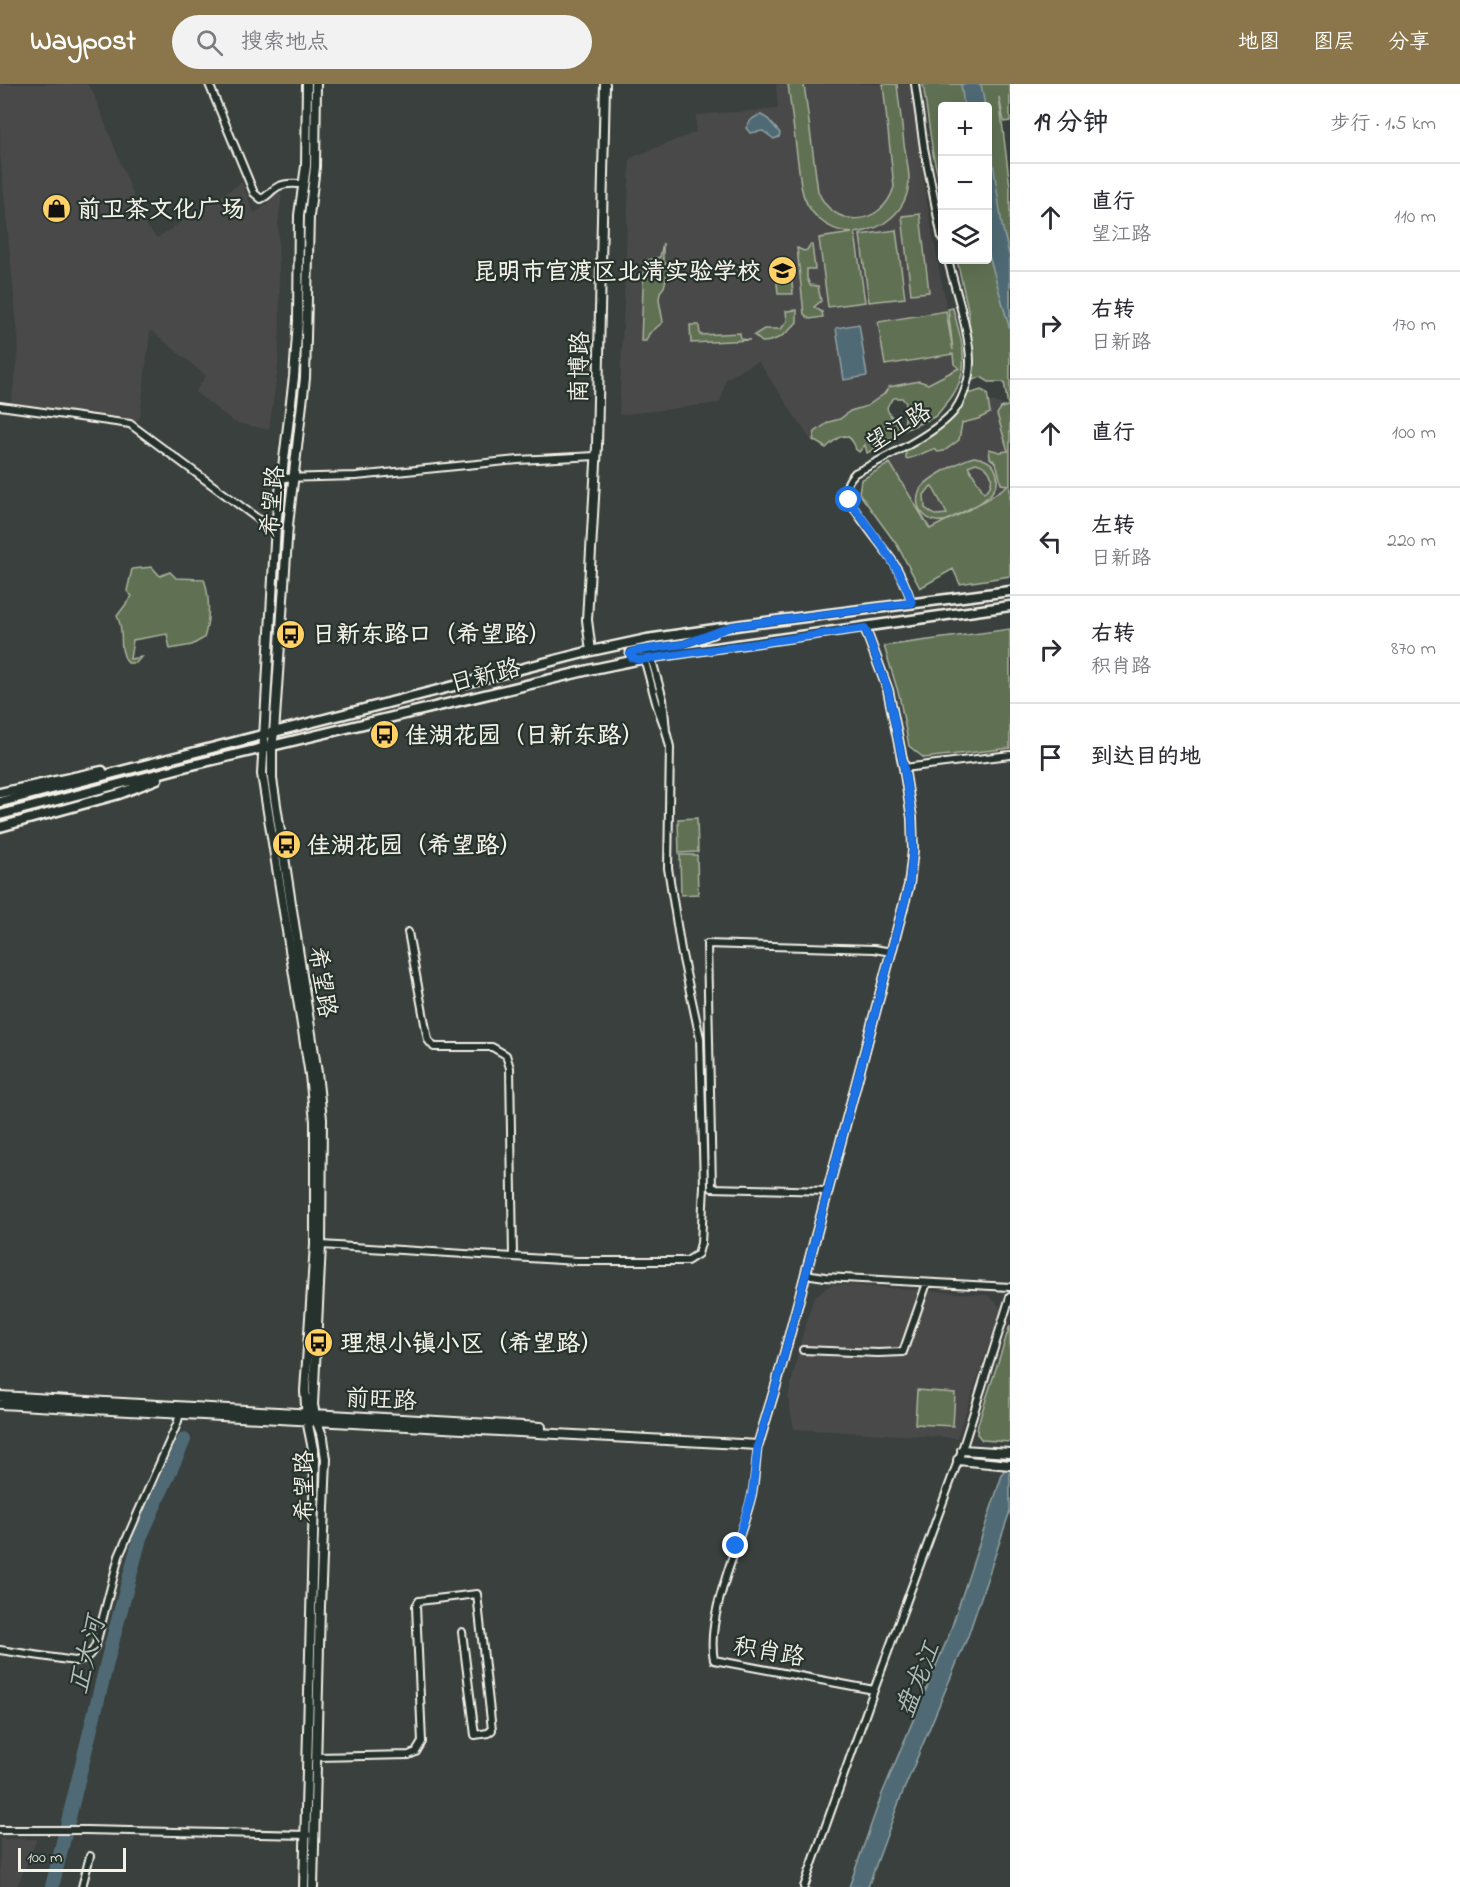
<!DOCTYPE html>
<html lang="zh">
<meta charset="utf-8">
<style>
:root{--surface:#fff;--page:#f2f2f3;--text:#2b2b33;--muted:#7c7c81;--line:#e1e1e2;--accent:#8a764a}
body{margin:0;font-family:"Indie Flower","LXGW WenKai TC",sans-serif;background:var(--page);color:var(--text)}
.controls{position:absolute;right:18px;top:18px;display:grid;overflow:hidden;border-radius:6px;box-shadow:0 6px 24px #0002}
.controls button{width:54px;height:54px;display:grid;place-items:center;padding:0;border:0;border-bottom:2px solid var(--line);background:var(--surface);color:var(--text);font:30px sans-serif}
.scale{position:absolute;left:18px;bottom:15px;width:108px;box-sizing:border-box;padding-left:6px;border:3px solid #f4f1e8;border-top:0;font-size:16px;line-height:21px;white-space:nowrap;color:#f4f1e8;-webkit-text-stroke:4px #26332d;paint-order:stroke}
.stop{position:absolute;width:18px;height:18px;margin:-14px;border:4px solid #1a73e8;border-radius:50%;background:#fff}
.stop.end{background:#1a73e8;border-color:#fff;box-shadow:0 2px 6px #0008}
.list{margin:0;padding:0;list-style:none}
h2{display:flex;justify-content:space-between;align-items:center;height:78px;margin:0;padding:0 24px;font-size:26px}
h2 small{font-size:20px;font-weight:400;color:var(--muted)}
.list li{display:grid;grid-template-columns:39px 1fr auto;gap:18px;align-items:center;box-sizing:border-box;height:108px;padding:0 24px;border-top:2px solid var(--line)}
.list b{display:block;font-size:22px;white-space:nowrap}
.list p{margin:0;font-size:20px;white-space:nowrap;color:var(--muted)}
.list em{font-size:20px;font-style:normal;color:var(--muted)}
.icon{flex:none;width:33px;height:33px;fill:none;stroke:currentColor;stroke-width:2;stroke-linecap:round;stroke-linejoin:round}
.map{position:relative;flex:none;width:1010px;height:1803px;overflow:hidden}
header{display:flex;align-items:center;gap:36px;box-sizing:border-box;height:84px;padding:0 30px;background:var(--accent);color:#fff}
header strong{font-size:28px}
nav{display:flex;gap:33px;margin-inline-start:auto;font-size:21px}
.search{width:420px;height:54px;background:var(--page);display:flex;align-items:center;gap:15px;box-sizing:border-box;padding:0 21px;border-radius:33px;color:var(--muted);font-size:22px}
main{display:flex}
aside{flex:1;background:var(--surface)}
.map>svg:first-child{display:block}
.built{fill:#48494a}
.green{fill:#607153;stroke:#aab19e;stroke-width:1.5;fill-rule:evenodd}
.water{fill:#4f6b75;stroke:#91a1a3;stroke-width:1.5}
.lines{fill:none;stroke-linecap:round;stroke-linejoin:round}
.river{stroke:#4f6b75;stroke-width:14}
.minor-casing{stroke:#f4f1e8;stroke-width:10}
.tertiary-casing{stroke:#f4f1e8;stroke-width:12}
.secondary-casing{stroke:#f4f1e8;stroke-width:13}
.minor{stroke:#26332d;stroke-width:6}
.tertiary{stroke:#26332d;stroke-width:8}
.secondary{stroke:#26332d;stroke-width:8}
.route{stroke:#1a73e8;stroke-width:8}
.labels{text-anchor:middle;stroke-width:4.5;stroke-linejoin:round;paint-order:stroke}
.poi-label{font-size:24px;font-weight:bold;fill:#f4f1e8;stroke:#26332d;text-anchor:start}
.street-label{font-size:24px;fill:#f4f1e8;stroke:#26332d}
.water-label{font-size:26px;font-style:italic;fill:#b2bbba;stroke:#26332d}
</style>
<header>
<strong>Waypost</strong>
<div class="search"><svg class="icon" aria-label="search" viewBox="0 0 24 24"><circle cx="10" cy="10" r="6"/><path d="M15 15l6 6"/></svg>搜索地点</div>
<nav><a>地图</a><a>图层</a><a>分享</a></nav>
</header>
<main>
<div class="map">
<svg width="1010" height="1803" viewBox="0 0 1010 1803">
<rect width="100%" height="100%" fill="#3a403e"/>
<filter id="ink" filterUnits="userSpaceOnUse"><feTurbulence type="fractalNoise" baseFrequency=".0167" numOctaves="2"/><feDisplacementMap in="SourceGraphic" scale="12" xChannelSelector="R" yChannelSelector="G"/><feConvolveMatrix kernelMatrix="1 2 1 2 8 2 1 2 1" color-interpolation-filters="sRGB"/></filter>
<g filter="url(#ink)">
<!-- built -->
<path class="built" d="M0 0H86L92 6 145 141 157 154 242 98 254 129 268 120 275 108 282 110 278 139 280 239 278 283 269 346 234 338 195 308 206 292 152 247 150 248 140 334 135 338 11 320 19 262 0 69Z
M776 0H910L927 119 959 291 941 298 911 303 812 358 758 277 726 295 720 319 619 331 630 74 696 48V31L778 25Z
M992 317 1005 322 1010 335V400L1000 405 986 416 930 445 890 379 898 370Z
M832 1200 988 1211 1001 1224 957 1354 794 1345 788 1313 802 1253 814 1213Z
M0 1755H37L17 1803H0Z"/>
<!-- green -->
<path class="green" d="M788 0H804L818 107C833 146 882 143 894 103L883 0H897C899 20 902 40 904 60 906 72 909 84 909 96 908 127 883 146 855 149L865 218 828 223 819 154 852 149C825 146 806 129 801 102Z
M923 0H1010V37L1004 38 999 13 1010 103V492L960 500 953 485 920 504 897 461 859 409 861 396 890 379 930 445 986 416 1008 401 1001 400C998 391 1000 380 990 374L989 365 1000 368 1008 367 997 330 1001 324 1008 322 1004 298H989L981 293 973 296 968 281 969 230 957 176H988V22H942V111L933 70Z
M920 130 929 208 911 210 902 132Z
M896 146 905 214 869 218 860 151Z
M663 159V176L669 184 664 203 660 208 659 216 663 238 649 250 646 257H641L644 177 660 173Z
M810 161H812L815 185H807V194L810 201 818 202 821 217 814 223 822 228 823 233 810 235 804 230 797 164 804 167 807 166Z
M780 176H790L793 210H778L777 199 781 195Z
M953 224C962 260 974 288 946 320 942 324 939 330 934 333 924 338 914 342 904 346L906 319 902 314H894C877 328 897 332 901 347L881 362 867 369 865 361 859 368C852 362 858 368 854 360 846 344 835 356 826 364L813 356 815 348 829 338 840 335 850 327 867 322 884 310 889 303 919 297 928 300 959 284 954 280 953 270 885 281 878 238 946 227 953 266 948 225Z
M797 226V238C788 249 777 258 762 258L754 251 764 245H781L787 237 786 227Z
M690 241H699L700 251 740 249 741 255 750 256 691 259Z
M981 306 987 309 990 329 978 335 962 339 959 356 944 367 938 368 934 365C923 368 916 374 906 375V365L949 338 962 308 972 309Z
M974 373C982 374 989 376 994 383 1010 409 967 427 950 435 931 444 910 425 920 406 925 395 962 376 974 373ZM976 379C992 383 997 399 984 409L968 382ZM931 402H932L947 430 935 431 925 424 924 411Z
M152 483 160 492 170 488 176 494 204 495C210 513 210 536 204 554L192 561 170 565 167 550 133 556 130 575 141 573 136 579H128C116 563 126 548 117 532L132 512 127 507 132 485Z
M1010 545V664L924 674 909 662 899 611 884 562Z
M697 734 698 768 679 769 678 735Z
M680 771H697L698 810 681 811Z
M1010 1241V1358L982 1356 977 1350 978 1340Z
M917 1306 955 1309 953 1342 915 1340Z"/>
<!-- water -->
<path class="water" d="M961 0H981L985 22H964Z
M761 31 768 35 780 49 779 53 774 55 763 47 750 49 746 44C749 37 754 32 761 31Z
M988 42 1002 141 1010 174V246L988 168Z
M859 240 867 292 844 296 836 244Z
M1010 1367V1427L968 1552 900 1715 868 1803H849L882 1710 949 1551Z"/>
<g class="lines">
<!-- river -->
<path class="river" d="M52 1803 109 1570 140 1454 184 1356"/>
<defs>
<path id="minor" d="M209 0 254 109 261 115C267 113 268 110 273 106 282 98 292 100 303 100
M915 0 924 64 942 154
M0 322 130 340 258 435 276 441
M281 394 356 392 518 376 596 372
M912 519C907 504 901 490 892 476 883 463 849 422 847 410 845 401 849 395 855 389 882 375 938 349 955 326 964 313 970 294 970 278 970 249 955 205 948 176
M644 574 657 622 666 647 663 615 651 573
M904 684 1010 671
M408 848 428 956 434 963H492L506 971 510 984 513 1172
M827 1107 712 1104 707 860 874 865 892 868
M321 1161 576 1177H687L698 1170 701 1159 704 1102 700 954 681 866 668 784 670 663 666 647
M805 1190 825 1193 1010 1203
M803 1266 878 1269 903 1268 927 1199
M758 1361C756 1377 755 1395 752 1411 741 1459 705 1530 714 1576L874 1606
M0 1566 75 1577C87 1575 91 1571 96 1560L119 1472 177 1340 180 1330
M317 1673 409 1671 416 1668 422 1658 416 1522 419 1517 477 1510 492 1646 488 1649 475 1651 462 1548
M0 1746H86L308 1751
M82 1803 90 1772
M804 1803 874 1606 962 1366 1010 1213"/>
<path id="tertiary" d="M591 567 587 536 597 362 605 0
M0 1312 541 1343
M0 1320 758 1361 777 1298 909 801 913 766 912 734 904 684 888 606 865 544
M962 1366 1010 1369
M958 1376 1010 1381
M304 1803 315 1375 307 1336 305 1307 315 1161V1037L310 991 262 690 276 441 294 293 298 237 299 131 306 82 307 0
M313 1803 320 1522 326 1375 323 1354 316 1336 313 1321 321 1161 322 1035 317 989 272 695V662L274 649 288 441 305 294 309 132 315 83 316 0"/>
<path id="secondary" d="M638 575 631 573V568L684 560 713 549
M0 709 102 687
M0 718 591 567 647 555 742 541 1010 507
M0 731 188 682 593 585 651 573 1010 522
M0 743 119 710 157 695"/>
</defs>
<!-- minor casing -->
<use href="#minor" class="minor-casing"/>
<!-- tertiary casing -->
<use href="#tertiary" class="tertiary-casing"/>
<!-- secondary casing -->
<use href="#secondary" class="secondary-casing"/>
<!-- minor -->
<use href="#minor" class="minor"/>
<!-- tertiary -->
<use href="#tertiary" class="tertiary"/>
<!-- secondary -->
<use href="#secondary" class="secondary"/>
</g>
</g>
<g class="lines" filter="url(#ink)">
<!-- route -->
<path class="route" d="M736 1462 752 1410 758 1360 777 1298 909 801 913 766 912 734 904 684 888 606 865 544 639 576 632 574 630 570 634 567 684 560 733 542 912 519C899 480 872 449 849 416"/>
</g>
<!-- icons -->
<defs>
<symbol id="shop-disc" viewBox="-11 -11 22 22"><circle r="9.5" fill="#ffd166" stroke="#26332d"/><path d="M-5-2.5h2.3a2.7 3.5 0 0 1 5.4 0H5L5.5 6h-11ZM-1.5-2.5h3a1.5 2.3 0 0 0-3 0Z" fill="#111"/></symbol>
<symbol id="school-disc" viewBox="-11 -11 22 22"><circle r="9.5" fill="#ffd166" stroke="#26332d"/><path d="M0-5L7-2L0 1L-7-2ZM-4 1L0 2.5L4 1V4Q0 6-4 4Z" fill="#111"/></symbol>
<symbol id="bus-disc" viewBox="-11 -11 22 22"><circle r="9.5" fill="#ffd166" stroke="#26332d"/><path d="M-5-6H5V4H4V6H2V4H-2V6H-4V4H-5ZM-3.5-4V0h7V-4ZM-3.5 1.2v1.5H-2V1.2ZM2 1.2v1.5H3.5V1.2Z" fill="#111"/></symbol>
</defs>
<g fill-rule="evenodd">
<use href="#shop-disc" x="40" y="108" width="33" height="33"/>
<use href="#school-disc" x="766" y="170" width="33" height="33"/>
<use href="#bus-disc" x="274" y="534" width="33" height="33"/>
<use href="#bus-disc" x="368" y="634" width="33" height="33"/>
<use href="#bus-disc" x="270" y="744" width="33" height="33"/>
<use href="#bus-disc" x="302" y="1242" width="33" height="33"/>
</g>
<g class="labels">
<!-- poi labels -->
<g class="poi-label">
<text x="77" y="133">前卫茶文化广场</text>
<text x="761" y="195" text-anchor="end">昆明市官渡区北清实验学校</text>
<text x="312" y="558">日新东路口（希望路）</text>
<text x="405" y="659">佳湖花园（日新东路）</text>
<text x="307" y="769">佳湖花园（希望路）</text>
<text x="340" y="1267">理想小镇小区（希望路）</text>
</g>
<!-- street labels -->
<g class="street-label">
<text transform="translate(579 283) rotate(-89)" y="8">南博路</text>
<text transform="translate(898 343) rotate(-32)" y="8">望江路</text>
<text transform="translate(272 417) rotate(-85)" y="8">希望路</text>
<text transform="translate(485 591) rotate(-14)" y="8">日新路</text>
<text transform="translate(323 898) rotate(81)" y="8">希望路</text>
<text transform="translate(381 1315) rotate(3)" y="8">前旺路</text>
<text transform="translate(304 1402) rotate(-90)" y="8">希望路</text>
<text transform="translate(769 1567) rotate(10)" y="8">积肖路</text>
</g>
<!-- water labels -->
<g class="water-label">
<text transform="translate(86 1571) rotate(-76)" y="9">正大河</text>
<text transform="translate(917 1595) rotate(-68)" y="9">盘龙江</text>
</g>
</g>
</svg>
<div class="controls">
<button>+</button>
<button>−</button>
<button><svg class="icon" aria-label="layers" viewBox="0 0 24 24"><path d="M12 4l9 5-9 5-9-5zM3 14l9 5 9-5"/></svg></button>
</div>
<div class="scale">100 m</div>
<div class="stop" style="left:849px;top:416px"></div>
<div class="stop end" style="left:736px;top:1462px"></div>
</div>
<aside>
<h2>19 分钟<small>步行 · 1.5 km</small></h2>
<ul class="list">
<li><svg class="icon" aria-label="ahead" viewBox="0 0 24 24"><path d="M12 20V5M6 11l6-6 6 6"/></svg><div><b>直行</b><p>望江路</p></div><em>110 m</em></li>
<li><svg class="icon" aria-label="right" viewBox="0 0 24 24"><path d="M7 20v-9h11M14 6l5 5-5 5"/></svg><div><b>右转</b><p>日新路</p></div><em>170 m</em></li>
<li><svg class="icon" aria-label="ahead" viewBox="0 0 24 24"><path d="M12 20V5M6 11l6-6 6 6"/></svg><div><b>直行</b></div><em>100 m</em></li>
<li><svg class="icon" aria-label="left" viewBox="0 0 24 24"><path d="M17 20v-9H6M10 6l-5 5 5 5"/></svg><div><b>左转</b><p>日新路</p></div><em>220 m</em></li>
<li><svg class="icon" aria-label="right" viewBox="0 0 24 24"><path d="M7 20v-9h11M14 6l5 5-5 5"/></svg><div><b>右转</b><p>积肖路</p></div><em>870 m</em></li>
<li><svg class="icon" aria-label="arrive" viewBox="0 0 24 24"><path d="M6 21V4h12l-3 4 3 4H6"/></svg><div><b>到达目的地</b></div></li>
</ul>
</aside>
</main>
